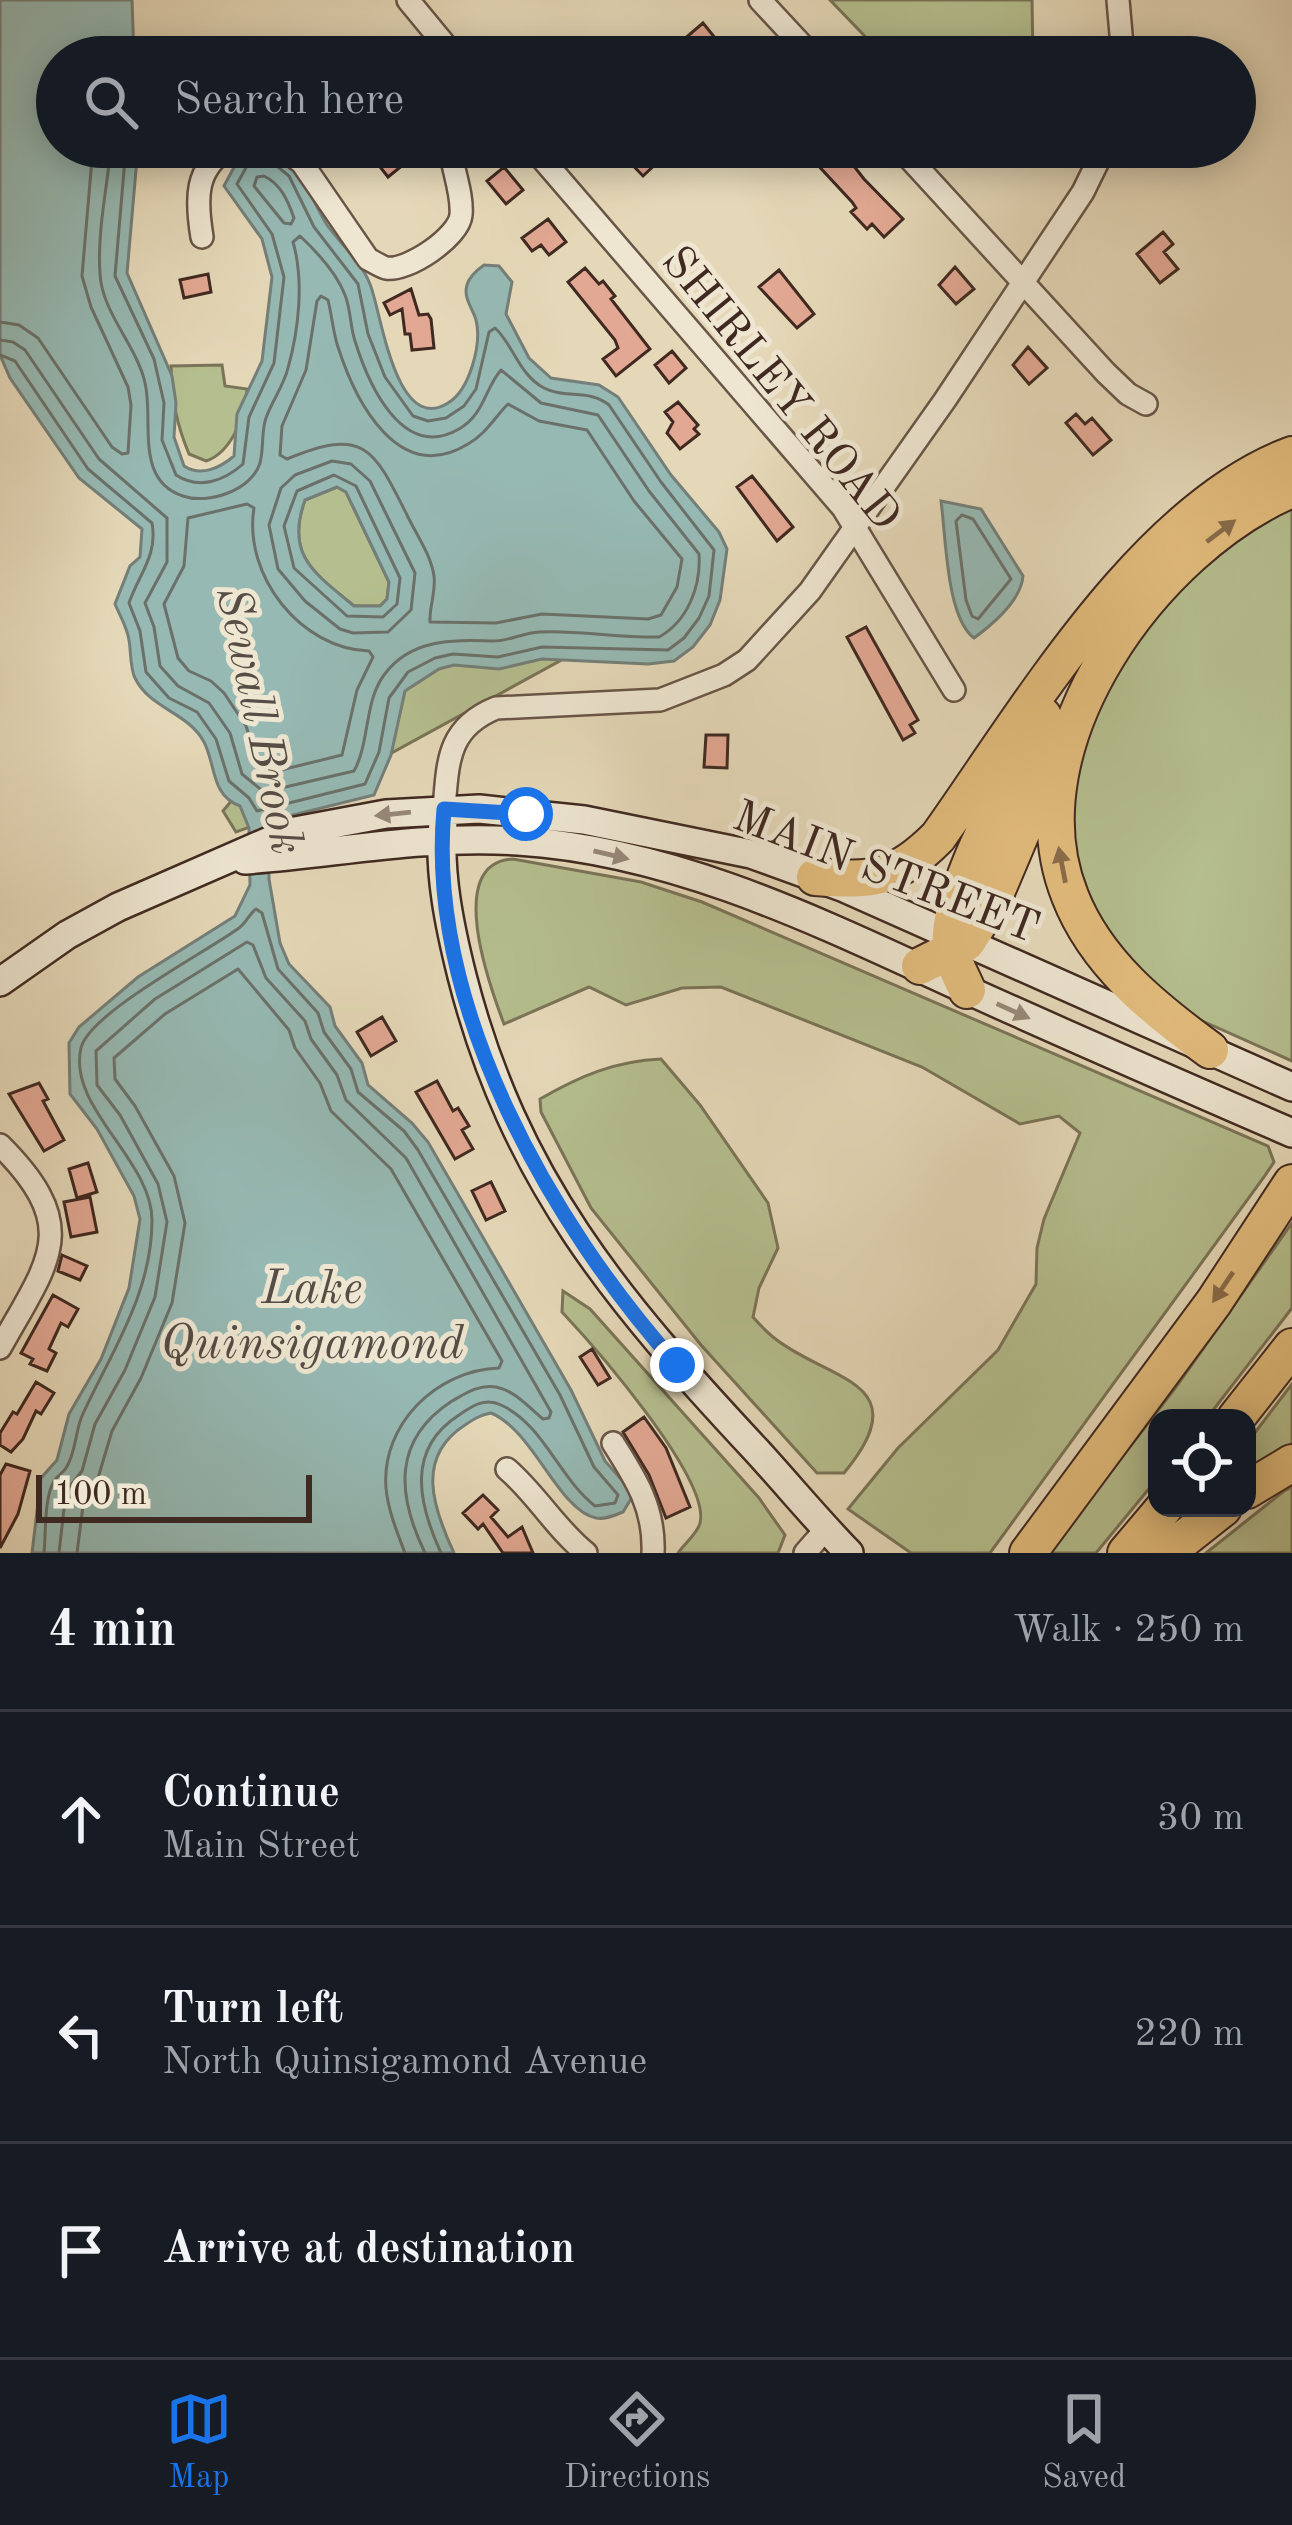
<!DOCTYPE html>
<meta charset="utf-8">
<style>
:root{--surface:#171b24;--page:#242831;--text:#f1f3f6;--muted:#9ea1a6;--line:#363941;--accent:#1a73e8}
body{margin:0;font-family:"Old Standard TT",serif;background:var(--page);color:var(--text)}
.controls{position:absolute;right:36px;bottom:36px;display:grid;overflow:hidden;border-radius:24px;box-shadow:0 6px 30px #0003}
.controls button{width:108px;height:108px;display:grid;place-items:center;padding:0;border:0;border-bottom:3px solid var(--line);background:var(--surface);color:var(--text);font:60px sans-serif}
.scale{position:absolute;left:36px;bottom:30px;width:276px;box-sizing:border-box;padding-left:12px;border:6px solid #402921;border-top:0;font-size:33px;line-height:42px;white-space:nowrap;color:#402921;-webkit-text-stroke:9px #eee6d1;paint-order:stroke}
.stop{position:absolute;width:36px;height:36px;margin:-27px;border:9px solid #1a73e8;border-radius:50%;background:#fff}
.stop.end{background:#1a73e8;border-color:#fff;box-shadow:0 3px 12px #0008}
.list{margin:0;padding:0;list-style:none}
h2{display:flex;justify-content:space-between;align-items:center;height:156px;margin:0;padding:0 48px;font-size:51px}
h2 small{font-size:39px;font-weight:400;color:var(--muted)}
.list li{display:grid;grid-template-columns:78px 1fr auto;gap:36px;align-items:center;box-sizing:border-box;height:216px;padding:0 48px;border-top:3px solid var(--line)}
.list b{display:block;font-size:45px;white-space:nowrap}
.list p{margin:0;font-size:39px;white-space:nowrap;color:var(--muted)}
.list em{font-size:39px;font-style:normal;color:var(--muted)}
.icon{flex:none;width:66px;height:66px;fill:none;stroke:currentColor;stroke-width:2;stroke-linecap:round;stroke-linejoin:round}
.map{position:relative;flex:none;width:1292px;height:1553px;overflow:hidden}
.search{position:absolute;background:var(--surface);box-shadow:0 6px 30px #0003;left:36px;right:36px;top:36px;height:132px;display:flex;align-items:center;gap:30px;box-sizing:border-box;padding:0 42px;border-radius:66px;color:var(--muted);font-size:45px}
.sheet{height:804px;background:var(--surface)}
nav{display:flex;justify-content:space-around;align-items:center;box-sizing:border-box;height:168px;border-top:3px solid var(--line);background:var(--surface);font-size:33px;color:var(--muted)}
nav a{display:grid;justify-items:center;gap:6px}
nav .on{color:var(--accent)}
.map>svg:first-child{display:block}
.green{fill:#b5be8e;stroke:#7a7458;stroke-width:3}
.water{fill:#96b9b3;stroke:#747f79;stroke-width:3;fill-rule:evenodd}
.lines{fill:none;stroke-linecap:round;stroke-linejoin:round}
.shore{stroke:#6b716a;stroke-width:3}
.building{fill:#e2a893;stroke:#402921;stroke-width:3}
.street-casing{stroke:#695547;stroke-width:26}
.secondary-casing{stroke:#402921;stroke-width:32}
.highway-casing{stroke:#402921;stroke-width:40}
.street{stroke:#eee6d1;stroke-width:21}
.secondary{stroke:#eee6d1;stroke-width:27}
.highway{stroke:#e2bc7c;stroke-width:36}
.oneway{fill:#896b4a}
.oneway2{fill:#978879}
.route{stroke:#1a73e8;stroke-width:15}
.labels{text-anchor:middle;stroke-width:10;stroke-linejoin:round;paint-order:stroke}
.street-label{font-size:45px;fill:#402921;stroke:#eee6d1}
.water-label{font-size:48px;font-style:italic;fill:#564d46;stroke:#eee6d1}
</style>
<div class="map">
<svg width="1292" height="1553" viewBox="0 0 1292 1553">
<rect width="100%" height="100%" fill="#e5d8b8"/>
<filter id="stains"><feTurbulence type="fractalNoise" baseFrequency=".00167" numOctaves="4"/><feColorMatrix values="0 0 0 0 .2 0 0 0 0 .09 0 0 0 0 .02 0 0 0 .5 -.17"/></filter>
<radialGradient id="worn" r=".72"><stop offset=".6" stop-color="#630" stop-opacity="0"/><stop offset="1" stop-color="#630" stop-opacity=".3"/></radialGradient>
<!-- green -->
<path class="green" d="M830 0H1032L1033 57H885Z
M222 365 225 386 247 389C247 414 231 453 206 461L189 454C176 423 172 399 171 366Z
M337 487 346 492 389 582 387 599 380 606H354C314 573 285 555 305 500Z
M1292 495V1061L1198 1019 1168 1000 1106 940 1064 836 1076 738 1152 605Z
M600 639 269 820 236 832 223 811 248 781 421 662Z
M513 859 641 882 702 902 1268 1146 1274 1162 1264 1177 990 1553H911L848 1509 898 1448 998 1350 1036 1284 1037 1248 1044 1219 1080 1133 1059 1116 1020 1124 922 1067 721 987 682 988 626 1005 589 987 504 1024C490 987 444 862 513 859Z
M661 1059 700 1105 768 1203 778 1248 759 1288 753 1317C759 1324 766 1331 773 1337 826 1381 921 1380 844 1473H817L701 1345 591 1208 541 1112 540 1099C580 1076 615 1061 661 1059Z
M1292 1223V1308L1207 1418H1157V1479L1096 1553H1048L1176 1387Z
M563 1291 590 1309 759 1498 785 1535 778 1553H678C684 1544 698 1533 700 1523 711 1479 593 1345 562 1312Z
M1292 1384V1446L1247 1473V1443Z
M1292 1487V1553H1206L1284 1491Z"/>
<!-- water -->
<path class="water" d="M0 0H132L134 57H57V147H138L127 273 172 376 176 403 174 437 184 466C201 477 220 468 234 456L237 414 262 361 272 277 262 239 224 186 241 154C290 126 308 196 327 225 341 245 361 261 370 284 381 310 395 436 448 403 470 390 482 343 476 320 473 309 463 298 467 285 469 277 477 270 484 265L499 266 512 282 506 314 529 358 551 378 599 385 618 397 671 475 719 532 727 549 720 600 710 625 693 647 674 661 648 664 542 659 499 669 454 665 439 669 405 691 391 755 374 795 269 821V879L280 943 289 964 330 1007 335 1026 362 1063 368 1085 412 1123 428 1142 571 1390 605 1461 634 1494 623 1512C615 1515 605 1520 596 1518 559 1511 533 1430 491 1413 480 1415 474 1419 465 1425 415 1457 433 1508 454 1553H32L41 1478 57 1460 69 1414 101 1359 129 1288 140 1219 134 1196 97 1129 70 1094 69 1043 79 1027 138 977 235 916 250 885 249 828 240 806C211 796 216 765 204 742 188 712 150 709 135 678 130 668 131 651 129 640 127 627 120 616 115 604L130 566 140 557 142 529 79 478 10 378 0 355ZM337 487 346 492 389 582 387 599 380 606H354C314 573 285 555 305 500Z
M941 501 981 509 1023 576C1021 601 993 624 974 638 946 617 946 536 941 501Z"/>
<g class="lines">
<!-- shore -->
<path class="shore" d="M264 176C281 184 288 201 294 218L291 224 284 223 254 186 257 177Z
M321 296 328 300C332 316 333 332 338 347 355 400 398 487 468 444 486 434 495 417 508 404L539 421 587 430 634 501 682 559 677 587 661 615 648 619 542 614 496 623 430 622C429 608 436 592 434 576 431 555 416 534 407 515 373 447 364 427 287 459L280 455 282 426 306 370 317 301Z
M0 322 19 325 38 338 112 447 122 454 128 453 131 405 128 387 91 307 82 276 93 147
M0 340 13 342 25 350 99 459 167 518V562L145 603 154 627 160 666 178 686 209 703 230 733 242 774 264 792 354 771C370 742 364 702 384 675 411 638 454 640 493 641 509 641 523 633 539 632 579 630 619 638 659 637 688 621 701 586 699 554L649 491 598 415 541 403 501 370C485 388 484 415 459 429 402 462 368 383 355 341 350 326 351 310 345 295 337 274 316 251 300 236L293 242C304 280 299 329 288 368 284 385 272 401 266 418 261 432 264 448 260 463 252 490 208 505 183 496 134 480 154 420 145 383 137 346 102 313 100 274 97 233 107 188 111 147
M0 355 15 361 88 469 152 523C158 555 139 574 129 603L140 631 146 672 169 698 197 712 216 739 229 781 249 798 257 811 365 784 379 752 389 698 408 672 435 658 453 654 498 657 542 647 668 650 684 638 699 618 709 596 714 550 661 482 609 405C590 389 565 399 544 388 519 375 513 344 495 328L489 332 476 389 464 406 446 418 428 421 413 416 385 377 368 334 358 284 314 227 289 176 262 154 248 164 237 184 272 234 284 277 274 363 249 417 243 464C224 481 199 490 176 475L162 440 164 403 154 359 115 276 126 147
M332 461 351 464 370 481 415 573 411 610 388 632 353 633 340 629 305 601 278 569 269 525 281 488 295 475Z
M334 475 356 486 400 578 397 604 383 617 347 616 294 568 284 526 297 491Z
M247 504 254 508C243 576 301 649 369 651L373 657 357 690 342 755 273 772 258 763 246 726 224 693 211 681 189 671 178 658 164 604 184 566 188 518Z
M962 515 973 519 1011 579 978 619 972 616 966 600 956 521Z
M44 1553C46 1533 44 1498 54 1481 57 1476 63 1473 66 1468 76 1453 75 1432 82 1416 111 1352 152 1294 152 1220 152 1160 67 1107 81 1048 89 1013 208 951 239 928 247 922 249 914 256 909L262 913 278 969 318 1013 324 1032 351 1069 358 1092 404 1131 418 1150 560 1395 594 1467 618 1495 615 1503 595 1506C559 1478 543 1424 501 1405 485 1397 472 1406 459 1415 406 1449 418 1503 441 1553
M59 1553 66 1491 82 1471 95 1424 125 1370 155 1297 167 1222 158 1184 120 1115 97 1085 96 1051 155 999 247 942 253 945 266 978 305 1021 311 1039 337 1075 346 1100 406 1158 551 1412 549 1418 543 1419C529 1408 516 1391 496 1387 479 1384 466 1393 452 1401 392 1440 397 1495 425 1553
M77 1553 84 1498 98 1478 112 1431 141 1378 172 1303 185 1223 174 1176 135 1106 115 1079 114 1058 165 1014 238 969 289 1030 295 1048 320 1083 331 1111 391 1169 502 1361 499 1368C437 1370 381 1424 386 1488 388 1510 397 1532 405 1553"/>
</g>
<!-- building -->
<path class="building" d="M703 23 720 44 713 50 718 57H696L682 41Z
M378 147H425L388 177 370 154Z
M630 147H647L660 160 643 176 622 154Z
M801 147H839L864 179 903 219 884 237 872 224 867 229 851 212 856 208 852 202Z
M504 167 523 190 506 204 487 181Z
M548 219 566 242 549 255 541 245 532 251 522 238Z
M1163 232 1173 244 1164 252 1178 269 1160 283 1137 254Z
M955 267 974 289 956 304 939 285Z
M585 268 599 284 603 281 615 296 611 299 650 349 616 376 603 359 618 348 615 340 568 282Z
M779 270 814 314 797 328 759 287Z
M208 274 211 292 184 298 180 280Z
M411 289 419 315 428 314 431 319 434 348 412 350 410 334H405L402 309 390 315 384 303Z
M1028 347 1047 368 1029 384 1013 365Z
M672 351 686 368 669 383 655 365Z
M678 402 698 425 694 429 699 434 680 449 667 433 673 422 665 412Z
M1076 414 1085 424 1092 418 1111 440 1093 455 1066 423Z
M752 476 793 527 777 541 737 487Z
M866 627 918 720 910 725 915 733 903 740 847 637Z
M706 735H728L727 768 704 767Z
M382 1017 396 1041 371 1056 357 1032Z
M437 1081 453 1111 458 1108 469 1126 462 1130 473 1149 455 1159 416 1092Z
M39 1083 48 1099 43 1101 64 1140 44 1151 9 1094Z
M88 1163 97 1192 77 1198 69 1169Z
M491 1182 505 1211 486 1220 472 1191Z
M90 1197 97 1232 71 1237 64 1202Z
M62 1255 87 1266 80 1280 58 1271Z
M53 1295 78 1309 68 1327 61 1323 49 1349 56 1353 47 1371 30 1364 33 1359 21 1353Z
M592 1349 610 1378 598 1385 580 1357Z
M36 1382 54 1393 41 1414 36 1411 23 1439 11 1452 0 1445V1433L13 1412 17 1414Z
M644 1417 666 1448 690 1507 666 1518 649 1475 623 1432Z
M6 1464 30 1471 18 1514 0 1548V1475Z
M483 1495 498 1510 491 1517 508 1537 522 1527 533 1553H503L483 1524 478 1529 463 1513Z"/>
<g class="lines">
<defs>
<path id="street" d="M408 0 455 57
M760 0 813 57
M1118 0 1123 57
M281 147 302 163 368 259C372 261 382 267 386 268 407 272 459 237 461 215 463 194 452 168 450 147
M532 147 843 508 954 690
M899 147 1106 373 1128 394 1146 404
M202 237C196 200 194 168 230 147
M444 809C448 762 447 728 496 708L660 700 724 675 747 660 810 591 945 400 1083 192 1105 147
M0 1145C83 1228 49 1260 0 1348
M613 1443C636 1479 655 1509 653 1553
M507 1469C537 1495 556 1529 586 1553
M805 1553 826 1529"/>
<path id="secondary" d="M443 822C438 872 450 928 462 976 514 1180 617 1301 757 1451 788 1485 817 1520 849 1553
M245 860C339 853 421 835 518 841 680 851 829 927 974 993 1080 1041 1186 1087 1292 1133
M0 982 67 935 118 907 290 832 386 814 479 809 584 820 751 854 842 887 1292 1087"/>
<path id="highway" d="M815 877C873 881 895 880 938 837 1027 712 1144 510 1292 455
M920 966 966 943 991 904 1052 760
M967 990C962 978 955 966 952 954 939 899 1018 769 1043 716
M1210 1050C1154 1009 1096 963 1070 896 1009 744 1155 546 1292 489
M1236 1418 1292 1347
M1247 1490 1292 1463
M1028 1553 1214 1302 1292 1183
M1126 1553 1164 1508
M1166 1553 1223 1508"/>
</defs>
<!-- street casing -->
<use href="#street" class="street-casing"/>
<!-- secondary casing -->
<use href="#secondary" class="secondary-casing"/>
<!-- highway casing -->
<use href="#highway" class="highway-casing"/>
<!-- street -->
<use href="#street" class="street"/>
<!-- secondary -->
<use href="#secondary" class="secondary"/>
<!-- highway -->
<use href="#highway" class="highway"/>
</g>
<!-- one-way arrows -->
<defs><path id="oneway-solid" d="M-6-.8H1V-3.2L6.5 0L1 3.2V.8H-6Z" transform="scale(3)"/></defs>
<g class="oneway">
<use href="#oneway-solid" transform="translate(1221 531) rotate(-37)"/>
<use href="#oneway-solid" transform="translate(1062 865) rotate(-101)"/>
<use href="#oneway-solid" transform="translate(1223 1287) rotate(124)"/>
</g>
<g class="oneway2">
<use href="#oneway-solid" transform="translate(393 814) rotate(174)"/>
<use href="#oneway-solid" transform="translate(611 855) rotate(13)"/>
<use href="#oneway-solid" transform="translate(1013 1011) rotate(24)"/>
</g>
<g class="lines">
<!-- route -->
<path class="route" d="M526 814 444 809C426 1006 551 1224 677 1365"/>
</g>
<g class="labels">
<!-- street labels -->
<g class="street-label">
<text transform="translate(783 387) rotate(51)" y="16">SHIRLEY ROAD</text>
<text transform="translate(887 870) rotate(21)" y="16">MAIN STREET</text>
</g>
<!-- water labels -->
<g class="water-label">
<text transform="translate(262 720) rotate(78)" y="17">Sewall Brook</text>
<text x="312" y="1303">Lake<tspan x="312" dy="55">Quinsigamond</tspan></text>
</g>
</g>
<rect width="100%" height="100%" filter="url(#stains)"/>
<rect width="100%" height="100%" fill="url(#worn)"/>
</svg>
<div class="controls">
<button><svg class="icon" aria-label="locate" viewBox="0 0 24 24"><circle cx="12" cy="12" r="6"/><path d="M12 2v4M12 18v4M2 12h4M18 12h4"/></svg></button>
</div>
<div class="scale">100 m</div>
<div class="stop" style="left:526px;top:814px"></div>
<div class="stop end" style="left:677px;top:1365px"></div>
<div class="search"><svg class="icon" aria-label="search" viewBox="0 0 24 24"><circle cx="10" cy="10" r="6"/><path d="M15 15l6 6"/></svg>Search here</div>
</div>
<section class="sheet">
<h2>4 min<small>Walk · 250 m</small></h2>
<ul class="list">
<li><svg class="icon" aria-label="ahead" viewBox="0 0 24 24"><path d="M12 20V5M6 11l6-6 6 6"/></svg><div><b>Continue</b><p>Main Street</p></div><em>30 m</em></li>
<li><svg class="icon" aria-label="left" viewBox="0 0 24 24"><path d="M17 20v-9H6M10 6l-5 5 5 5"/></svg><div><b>Turn left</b><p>North Quinsigamond Avenue</p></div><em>220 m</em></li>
<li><svg class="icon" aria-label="arrive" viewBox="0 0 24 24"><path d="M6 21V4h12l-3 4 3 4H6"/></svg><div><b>Arrive at destination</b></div></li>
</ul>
</section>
<nav>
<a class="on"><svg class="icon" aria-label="map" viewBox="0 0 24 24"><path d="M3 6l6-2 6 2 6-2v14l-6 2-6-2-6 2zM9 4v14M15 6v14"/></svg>Map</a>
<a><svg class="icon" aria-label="directions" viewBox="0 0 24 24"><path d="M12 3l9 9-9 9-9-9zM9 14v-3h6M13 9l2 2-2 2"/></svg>Directions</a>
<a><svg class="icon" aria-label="saved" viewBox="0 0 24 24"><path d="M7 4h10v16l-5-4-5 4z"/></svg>Saved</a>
</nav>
